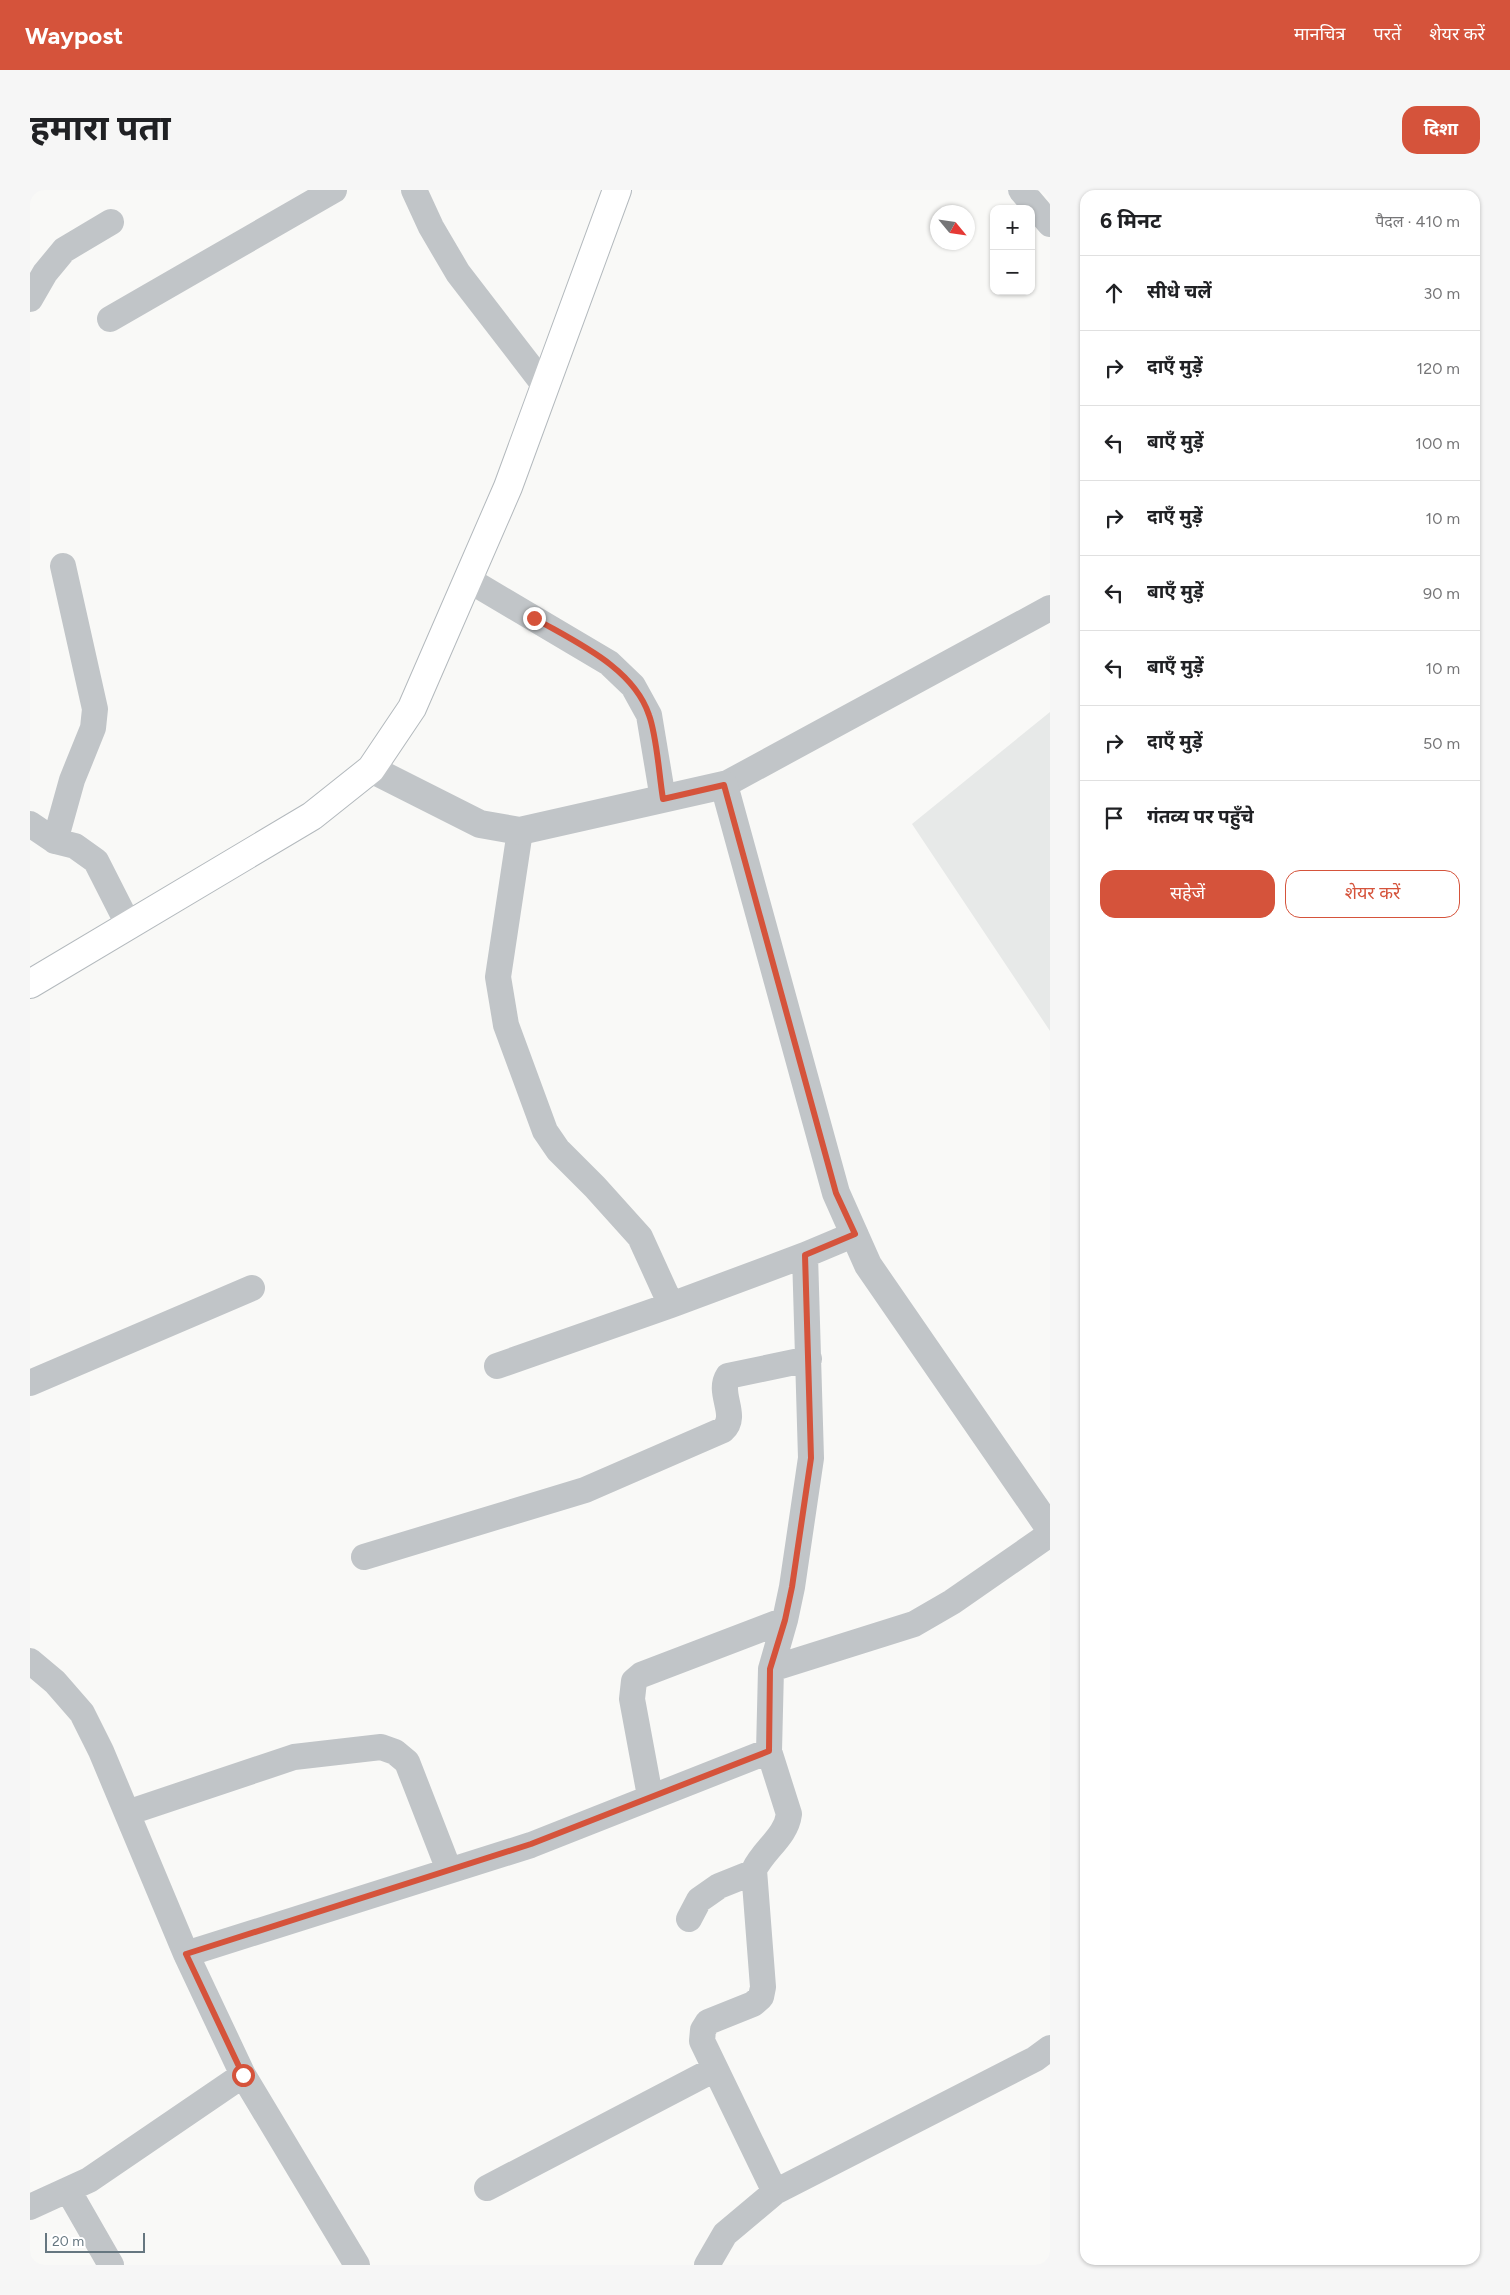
<!DOCTYPE html>
<html lang="hi">
<meta charset="utf-8">
<style>
:root{--surface:#fff;--page:#f6f6f6;--text:#202124;--muted:#757577;--line:#e0e0e0;--accent:#d5533b}
body{margin:0;font-family:Figtree,"Noto Sans Devanagari",sans-serif;background:var(--page);color:var(--text)}
.controls{position:absolute;right:15px;top:15px;display:grid;overflow:hidden;border-radius:10px;box-shadow:0 1px 4px #0004}
.controls button{width:45px;height:45px;display:grid;place-items:center;padding:0;border:0;border-bottom:1px solid var(--line);background:var(--surface);color:var(--text);font:25px sans-serif}
.compass{position:absolute;left:900px;top:15px;width:45px;height:45px;border-radius:50%;background:var(--surface);box-shadow:0 1px 4px #0004;rotate:119deg}
.scale{position:absolute;left:15px;bottom:12px;width:100px;box-sizing:border-box;padding-left:5px;border:2px solid #667780;border-top:0;font-size:14px;line-height:18px;white-space:nowrap;color:#667780;-webkit-text-stroke:4px #fff;paint-order:stroke}
.stop{position:absolute;width:15px;height:15px;margin:-11px;border:4px solid #d5533b;border-radius:50%;background:#fff}
.stop.end{background:#d5533b;border-color:#fff;box-shadow:0 1px 5px #0008}
.list{margin:0;padding:0;list-style:none}
h2{display:flex;justify-content:space-between;align-items:center;height:65px;margin:0;padding:0 20px;font-size:21px}
h2 small{font-size:16px;font-weight:400;color:var(--muted)}
.list li{display:grid;grid-template-columns:32px 1fr auto;gap:15px;align-items:center;box-sizing:border-box;height:75px;padding:0 20px;border-top:1px solid var(--line)}
.list b{display:block;font-size:19px;white-space:nowrap}
.list em{font-size:16px;font-style:normal;color:var(--muted)}
.actions{display:flex;gap:10px;padding:15px 20px}
.actions a{flex:1;padding:11px 0;border:1px solid var(--accent);border-radius:15px;text-align:center;font-size:18px;color:var(--accent)}
.actions .main{background:var(--accent);color:#fff}
.icon{flex:none;width:28px;height:28px;fill:none;stroke:currentColor;stroke-width:2;stroke-linecap:round;stroke-linejoin:round}
.map{position:relative;flex:none;width:1020px;height:2075px;overflow:hidden;border-radius:15px}
header{display:flex;align-items:center;gap:30px;box-sizing:border-box;height:70px;padding:0 25px;background:var(--accent);color:#fff}
header strong{font-size:24px}
nav{display:flex;gap:28px;margin-inline-start:auto;font-size:18px}
.intro{display:flex;align-items:center;justify-content:space-between;box-sizing:border-box;height:120px;padding:0 30px}
h1{margin:0;font-size:35px}
.button{padding:12px 22px;border-radius:15px;background:var(--accent);color:#fff;font-size:18px;font-weight:700}
main{display:flex;gap:30px;padding:0 30px}
aside{flex:1;background:var(--surface);border-radius:15px;box-shadow:0 1px 4px #0004}
.map>svg:first-child{display:block}
.built{fill:#e7e9e8}
.lines{fill:none;stroke-linecap:round;stroke-linejoin:round}
.secondary-casing{stroke:#b3b9bd;stroke-width:30}
.minor{stroke:#c1c5c8;stroke-width:26}
.tertiary{stroke:#c1c5c8;stroke-width:28}
.secondary{stroke:#fff;stroke-width:28}
.route{stroke:#d5533b;stroke-width:6}
</style>
<header>
<strong>Waypost</strong>
<nav><a>मानचित्र</a><a>परतें</a><a>शेयर करें</a></nav>
</header>
<div class="intro"><h1>हमारा पता</h1><a class="button">दिशा</a></div>
<main>
<div class="map">
<svg width="1020" height="2075" viewBox="0 0 1020 2075">
<rect width="100%" height="100%" fill="#f9f9f7"/>
<!-- built -->
<path class="built" d="M1020 522V841L882 634Z"/>
<g class="lines">
<defs>
<path id="secondary" d="M0 794 282 626 341 579 382 518 478 297 587 0"/>
</defs>
<!-- secondary casing -->
<use href="#secondary" class="secondary-casing"/>
<!-- minor -->
<path class="minor" d="M384 0 401 37 428 83 515 196
M991 0 1020 34
M0 109 15 83 34 60 81 32
M80 129 304 0
M439 390 579 473 603 496 619 525 633 609
M694 595 1020 418
M0 634 25 651 45 656 66 671 99 736
M490 641 468 787 476 835 515 941 528 960 565 997 610 1047 641 1115
M25 651 42 590 63 538 65 519 33 376
M467 1176 641 1115 775 1065
M0 1193 222 1098
M334 1367 555 1300 693 1240C709 1226 687 1203 698 1186L779 1169
M0 1471 25 1492 52 1523 71 1561 156 1764 213 1885 327 2075
M741 1479 884 1434 922 1412 1020 1344
M620 1606 602 1509 604 1491 611 1485 755 1430
M97 1623 264 1567 351 1557 365 1562 377 1572 419 1680
M659 1729 669 1710 689 1696 724 1682
M156 1764 501 1655 739 1561
M457 1998 685 1879
M38 2000 81 2075
M745 2002 672 1851 673 1840 678 1832 723 1814 731 1807 733 1797 724 1680C734 1659 756 1647 759 1624L739 1561 741 1479 755 1430 762 1397 781 1268 775 1065 825 1044
M0 2017 59 1990 213 1885
M677 2075 695 2044 745 2002 1005 1869 1020 1858"/>
<!-- tertiary -->
<path class="tertiary" d="M341 579 450 634 490 641 694 595 806 1003 838 1075 1020 1339"/>
<!-- secondary -->
<use href="#secondary" class="secondary"/>
</g>
<g class="lines">
<!-- route -->
<path class="route" d="M213 1885 156 1764 501 1654 739 1561 740 1479 755 1430 762 1397 781 1268 775 1065 825 1044 806 1003 694 595 633 609C629 585 627 547 619 525 603 477 545 452 504 428"/>
</g>
</svg>
<div class="controls">
<button>+</button>
<button>−</button>
</div>
<svg class="compass" viewBox="-18 -18 36 36"><path d="M0-13l5 13h-10z" fill="#e53935"/><path d="M0 13l5-13h-10z" fill="#757577"/></svg>
<div class="scale">20 m</div>
<div class="stop" style="left:213px;top:1885px"></div>
<div class="stop end" style="left:504px;top:428px"></div>
</div>
<aside>
<h2>6 मिनट<small>पैदल · 410 m</small></h2>
<ul class="list">
<li><svg class="icon" aria-label="ahead" viewBox="0 0 24 24"><path d="M12 20V5M6 11l6-6 6 6"/></svg><div><b>सीधे चलें</b></div><em>30 m</em></li>
<li><svg class="icon" aria-label="right" viewBox="0 0 24 24"><path d="M7 20v-9h11M14 6l5 5-5 5"/></svg><div><b>दाएँ मुड़ें</b></div><em>120 m</em></li>
<li><svg class="icon" aria-label="left" viewBox="0 0 24 24"><path d="M17 20v-9H6M10 6l-5 5 5 5"/></svg><div><b>बाएँ मुड़ें</b></div><em>100 m</em></li>
<li><svg class="icon" aria-label="right" viewBox="0 0 24 24"><path d="M7 20v-9h11M14 6l5 5-5 5"/></svg><div><b>दाएँ मुड़ें</b></div><em>10 m</em></li>
<li><svg class="icon" aria-label="left" viewBox="0 0 24 24"><path d="M17 20v-9H6M10 6l-5 5 5 5"/></svg><div><b>बाएँ मुड़ें</b></div><em>90 m</em></li>
<li><svg class="icon" aria-label="left" viewBox="0 0 24 24"><path d="M17 20v-9H6M10 6l-5 5 5 5"/></svg><div><b>बाएँ मुड़ें</b></div><em>10 m</em></li>
<li><svg class="icon" aria-label="right" viewBox="0 0 24 24"><path d="M7 20v-9h11M14 6l5 5-5 5"/></svg><div><b>दाएँ मुड़ें</b></div><em>50 m</em></li>
<li><svg class="icon" aria-label="arrive" viewBox="0 0 24 24"><path d="M6 21V4h12l-3 4 3 4H6"/></svg><div><b>गंतव्य पर पहुँचे</b></div></li>
</ul>
<div class="actions"><a class="main">सहेजें</a><a>शेयर करें</a></div>
</aside>
</main>
